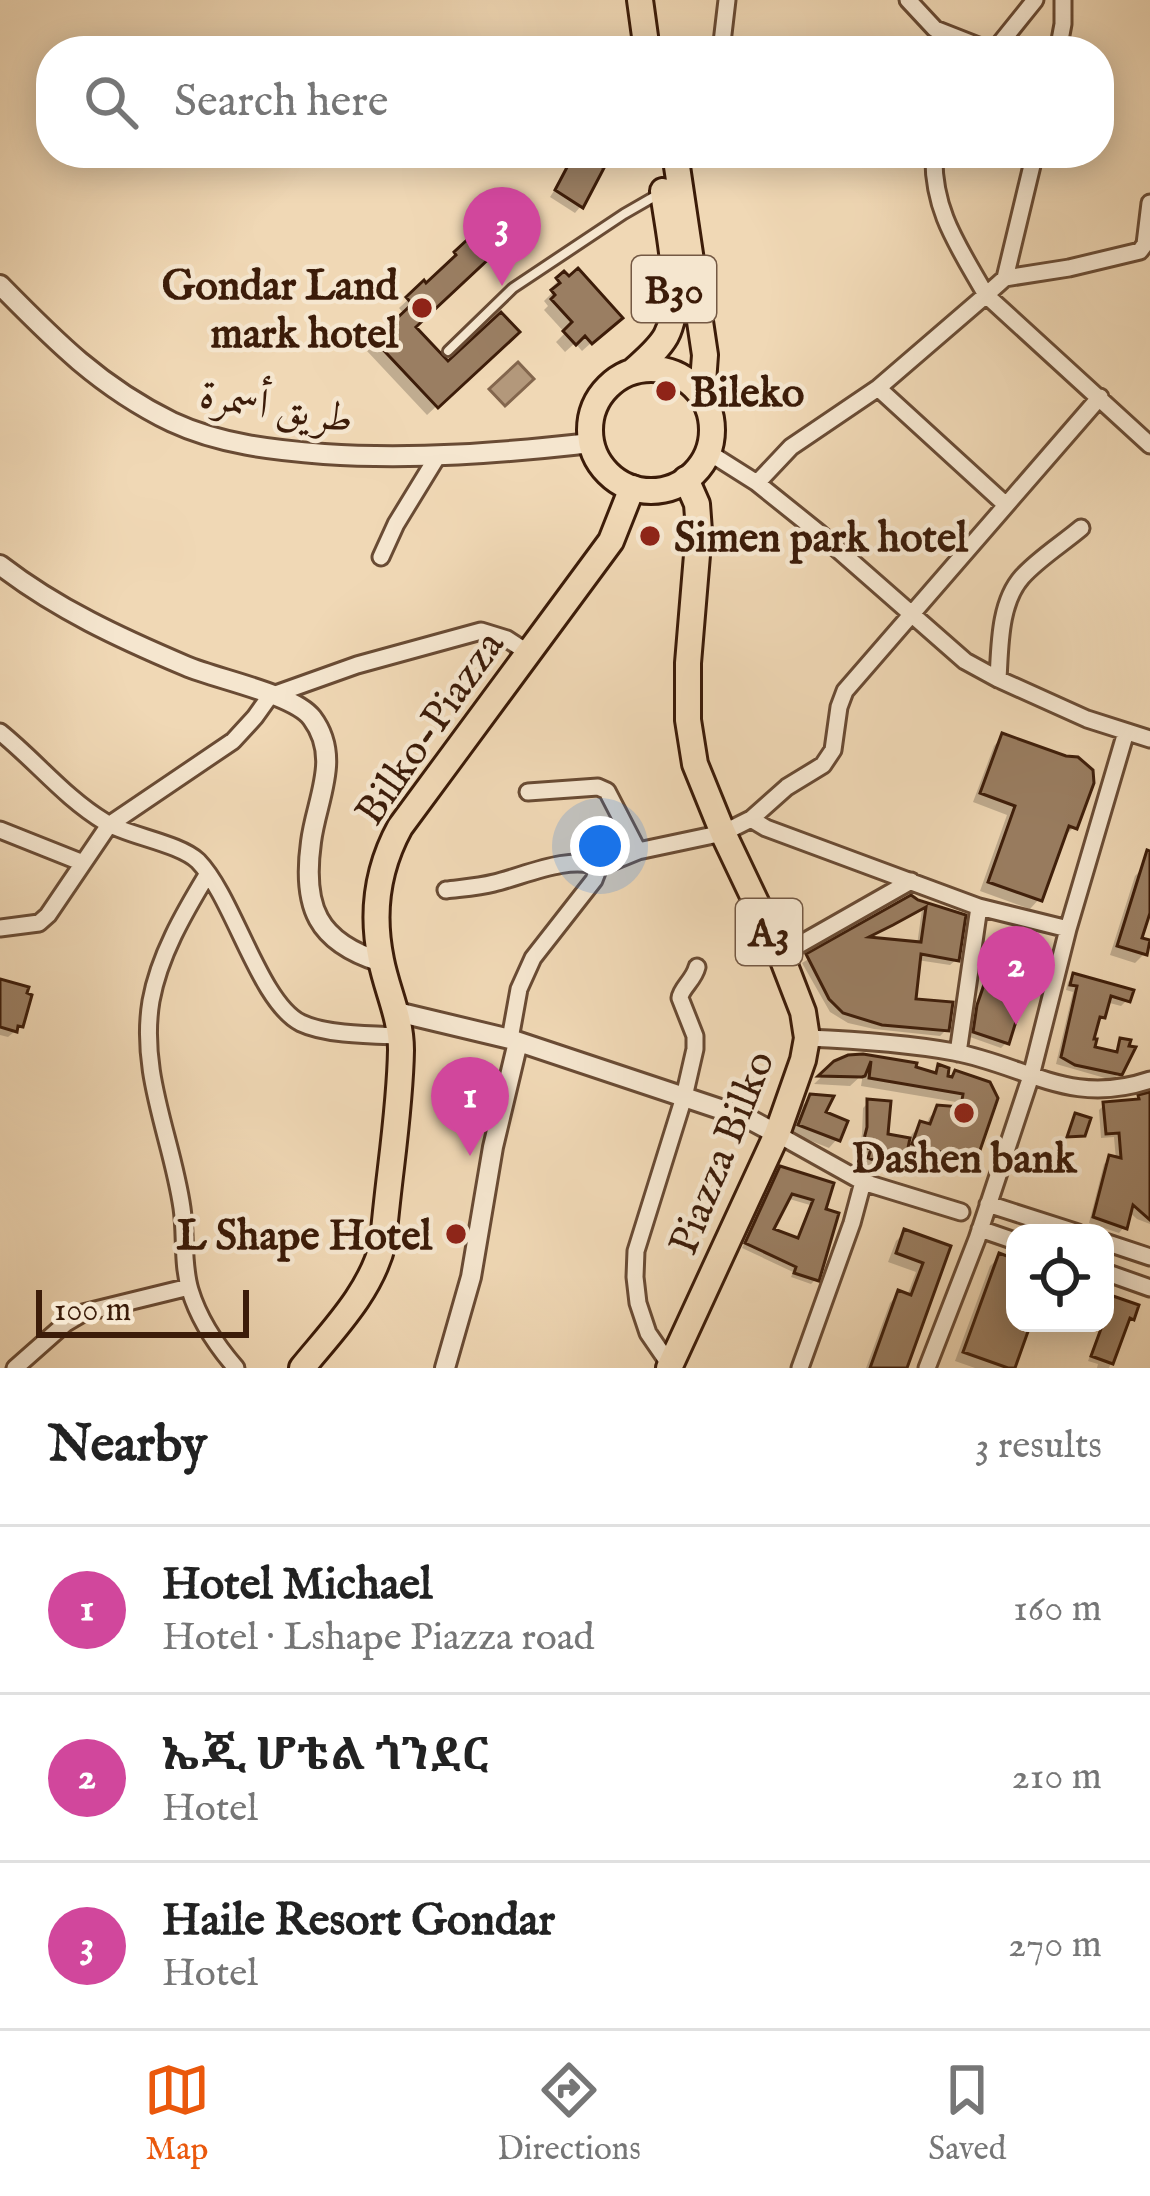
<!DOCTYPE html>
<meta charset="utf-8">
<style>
:root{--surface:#fff;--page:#f6f6f6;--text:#222;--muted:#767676;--line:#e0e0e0;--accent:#ea580c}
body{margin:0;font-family:"IM FELL English",Amiri,"Noto Serif Ethiopic",serif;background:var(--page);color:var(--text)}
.controls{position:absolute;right:36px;bottom:36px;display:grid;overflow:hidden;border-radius:24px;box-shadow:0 6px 30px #0003}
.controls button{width:108px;height:108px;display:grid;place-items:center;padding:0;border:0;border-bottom:3px solid var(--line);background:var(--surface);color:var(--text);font:60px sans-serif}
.scale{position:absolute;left:36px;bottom:30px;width:213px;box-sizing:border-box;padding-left:12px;border:6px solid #3c1c09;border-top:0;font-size:33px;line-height:42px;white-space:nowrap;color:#3c1c09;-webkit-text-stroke:9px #f5e6cf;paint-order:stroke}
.you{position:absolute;left:600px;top:846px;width:42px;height:42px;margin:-30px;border:9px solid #fff;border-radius:50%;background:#1a73e8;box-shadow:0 0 0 18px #1a73e833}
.badge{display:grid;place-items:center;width:78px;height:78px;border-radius:50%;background:var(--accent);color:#fff;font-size:39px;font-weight:700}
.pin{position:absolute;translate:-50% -99px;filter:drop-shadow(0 3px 6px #0008)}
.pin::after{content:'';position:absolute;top:63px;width:42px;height:36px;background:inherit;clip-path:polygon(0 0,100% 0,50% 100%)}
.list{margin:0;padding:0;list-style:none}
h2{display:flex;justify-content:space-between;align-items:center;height:156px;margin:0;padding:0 48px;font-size:51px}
h2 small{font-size:39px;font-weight:400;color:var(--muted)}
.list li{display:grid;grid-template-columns:78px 1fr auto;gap:36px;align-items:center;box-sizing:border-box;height:168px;padding:0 48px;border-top:3px solid var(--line)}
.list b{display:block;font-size:45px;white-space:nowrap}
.list p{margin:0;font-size:39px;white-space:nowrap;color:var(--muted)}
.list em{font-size:39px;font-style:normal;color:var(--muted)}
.icon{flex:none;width:66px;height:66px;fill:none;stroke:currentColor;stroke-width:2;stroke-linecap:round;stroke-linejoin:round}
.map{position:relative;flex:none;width:1150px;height:1368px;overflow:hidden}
.search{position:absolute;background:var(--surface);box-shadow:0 6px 30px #0003;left:36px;right:36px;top:36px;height:132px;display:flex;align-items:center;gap:30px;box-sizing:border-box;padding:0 42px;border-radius:48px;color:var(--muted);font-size:45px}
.sheet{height:660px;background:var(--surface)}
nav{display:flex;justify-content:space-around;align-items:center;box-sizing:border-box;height:168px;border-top:3px solid var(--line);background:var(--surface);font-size:33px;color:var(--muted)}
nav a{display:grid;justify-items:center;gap:6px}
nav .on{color:var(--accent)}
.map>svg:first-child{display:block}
.water{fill:#b3987b;stroke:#83664d;stroke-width:3}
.shadow{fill:#0003;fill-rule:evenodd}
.building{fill:#9a7e62;stroke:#3c1c09;stroke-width:3;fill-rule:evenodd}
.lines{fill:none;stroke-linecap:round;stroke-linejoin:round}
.service-casing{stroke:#694b34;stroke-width:14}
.minor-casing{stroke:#694b34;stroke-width:21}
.tertiary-casing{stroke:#694b34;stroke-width:24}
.primary-casing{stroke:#3c1c09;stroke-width:30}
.trunk-casing{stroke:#3c1c09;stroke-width:30}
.service{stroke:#f5e6cf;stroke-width:8}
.minor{stroke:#f5e6cf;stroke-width:15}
.tertiary{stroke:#f5e6cf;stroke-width:18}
.primary{stroke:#f0d8b5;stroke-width:24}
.trunk{stroke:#f0d8b5;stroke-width:24}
.poi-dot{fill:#8f2418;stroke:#f5e6cf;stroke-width:4.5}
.labels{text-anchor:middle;stroke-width:9;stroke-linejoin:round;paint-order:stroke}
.shield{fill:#f5e6cf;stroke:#745944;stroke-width:3}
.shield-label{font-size:39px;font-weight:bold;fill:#3c1c09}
.poi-label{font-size:42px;font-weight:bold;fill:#3c1c09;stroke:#f5e6cf;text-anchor:end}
.street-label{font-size:42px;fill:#3c1c09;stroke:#f5e6cf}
</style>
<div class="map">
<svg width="1150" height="1368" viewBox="0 0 1150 1368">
<rect width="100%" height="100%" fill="#f0d8b5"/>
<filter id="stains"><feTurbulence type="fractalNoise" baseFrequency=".00167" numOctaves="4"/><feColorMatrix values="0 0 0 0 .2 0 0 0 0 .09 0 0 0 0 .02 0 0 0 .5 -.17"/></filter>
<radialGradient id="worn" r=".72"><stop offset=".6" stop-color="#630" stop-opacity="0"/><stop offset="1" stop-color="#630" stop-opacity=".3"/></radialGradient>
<!-- water -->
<path class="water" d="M518 362 534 379 505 406 489 389Z"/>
<!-- shadow -->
<path class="shadow" d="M575 158 581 206 575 213 550 197Z
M468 243 412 327 448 365 516 332 427 415 367 351 405 315 399 308 424 285 449 266 447 264Z
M564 275 610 326 582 351 575 343 565 352 556 342 565 333 544 310 548 306 544 301 552 293 549 290Z
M1003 736 1074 827 1065 836 1039 899 1030 909 980 891 1007 815 973 802 994 746Z
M1144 867 1150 869V910L1138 940 1144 954 1135 963 1110 955 1135 876Z
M911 898 962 917 956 960 950 965 917 960 913 1001 946 1030 940 1036 874 1029 848 1023 830 1012 802 963ZM922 909 917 945 865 939 884 930Z
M1074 976 1127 1000 1121 1006 1106 1002 1102 1017 1095 1024 1091 1049 1113 1054 1121 1042 1123 1070 1112 1080 1056 1064 1073 992 1066 990 1068 982Z
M988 977 1006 1043 1001 1048 970 1037 973 1012 983 982Z
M0 982 24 995 21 1026 8 1037 0 1035Z
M863 1057 932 1075 939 1068 945 1078 950 1079 955 1073 988 1085 973 1160 964 1170 904 1153 900 1170 895 1175 865 1164 868 1154 858 1152 862 1134 863 1108 869 1102 885 1136 909 1141 912 1134 921 1125 926 1126 929 1118 938 1108 955 1110 956 1102 861 1086 863 1074 850 1086 814 1084 835 1064Z
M1150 1095V1224L1137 1219 1128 1211 1124 1227 1119 1233 1089 1223 1104 1164 1110 1159 1116 1160 1114 1137 1101 1138 1099 1110 1104 1105 1136 1102Z
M811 1097 837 1139 829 1148 791 1133 802 1106Z
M776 1174 830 1185 822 1211 816 1279 811 1284 791 1277 793 1272 742 1248ZM786 1198 810 1205 796 1241 770 1230Z
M905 1232 947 1247 902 1368H866L890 1303 899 1293 907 1296 916 1272 888 1262 896 1241Z
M1000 1257 1015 1262V1323H1028L1012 1368H975L955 1361 990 1266Z
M1114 1300 1131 1318 1125 1322 1109 1368H1097L1098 1364 1088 1361 1102 1323H1105L1109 1304Z"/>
<!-- building -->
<path class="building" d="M574 154 604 168 583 208 555 190Z
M511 203 526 224 416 327 448 361 501 312 520 332 438 408 374 340 412 304 406 297 424 280 426 283 456 255 454 252 468 239 470 242Z
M578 268 623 318 592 344 585 336 576 345 563 331 572 322 551 299 555 295 551 290 560 283 556 278 564 271 569 276Z
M1002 733 1066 756 1078 757 1093 770 1094 783 1077 829 1069 826 1042 901 988 882 1015 806 980 793Z
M1147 850 1150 851V913L1142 938 1150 940 1147 955 1117 946Z
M911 895 918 900 966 915 959 961 921 954 916 999 953 1002 949 1031 882 1025 843 1013 829 999 806 954ZM926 907 921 942 869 937 893 925Z
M988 973 1027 986 1009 1044 973 1032 977 1005Z
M1073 973 1134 990 1130 1002 1111 996 1105 1018 1100 1017 1094 1039H1097L1095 1047 1117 1052 1120 1038 1131 1040 1129 1046 1136 1047 1122 1075 1075 1065 1061 1057 1077 986 1070 985Z
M0 979 29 987 27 993 32 995 23 1027 18 1026 17 1032 0 1027Z
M863 1054 917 1063 916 1067 936 1073 938 1064 949 1068 948 1076 952 1077 955 1070 990 1082 998 1098 976 1162 912 1144 920 1121 930 1124 937 1105 961 1107 963 1094 869 1078 871 1061 865 1076 862 1077 818 1076 834 1061 848 1055Z
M1150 1092V1220L1133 1205 1127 1229 1093 1217 1109 1155 1121 1158 1119 1133 1106 1134 1103 1102 1139 1099 1138 1095Z
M810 1094 834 1096 826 1112 848 1121 840 1141 798 1125Z
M867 1099 891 1101 888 1134 910 1138 903 1172 868 1158 871 1149 862 1147 867 1127Z
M1075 1113 1091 1118 1085 1136 1067 1137Z
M780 1166 834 1183 826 1209 839 1213 819 1281 794 1273 796 1267 745 1243ZM792 1194 813 1200 798 1238 774 1229Z
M904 1229 951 1246 907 1368H870L898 1290 911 1295 923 1263 896 1253Z
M999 1253 1015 1259V1323H1031L1015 1368H1008L963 1352Z
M1113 1296 1139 1305 1134 1320 1130 1318 1113 1364 1091 1356Z"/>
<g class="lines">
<defs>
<path id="service" d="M448 351 513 288 624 214 657 195"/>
<path id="minor" d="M908 0 935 29 991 51
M721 51 727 0
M994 51 1035 0
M1058 51 1063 24V0
M1150 203 1145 244 1140 251 1069 268 1005 278 986 295 1150 445
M1005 278 1035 153
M878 388 1006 505
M708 452 757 483 818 532 965 661 998 679 1087 719 1150 739
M757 483 791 447 878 388 986 295C959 247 932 211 934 153
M381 557 396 524 437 457
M998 679C1000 647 999 603 1022 577 1038 559 1062 544 1081 528
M0 732C36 761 65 798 105 822 128 836 179 843 198 861 234 898 259 1002 301 1023 326 1035 372 1035 401 1036
M528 792 598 787 607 791 638 851
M751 819 766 828 979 907 1068 929
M0 830 83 863
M207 875C184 913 159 956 151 1001 139 1074 172 1138 182 1208 186 1235 182 1263 190 1290 199 1320 216 1345 236 1368
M446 890C462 888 479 887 494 883 524 876 570 854 599 867L638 851 723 833 751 819 787 787 823 765 833 750 839 707 845 691 1100 397
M0 928 39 923 48 915 109 825 233 741 255 717 270 696 357 665 481 631 507 639 527 652
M781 955 911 881
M807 1038C856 1040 905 1043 954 1052 1028 1066 1070 1107 1150 1080
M510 1039 519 989 533 958 594 880 599 867
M958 1053 979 907
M777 1134 863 1182 961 1212
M988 1204 1078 1233
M980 1229 1015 1241
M1105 1242 1150 1257
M1105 1272 1150 1288
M15 1368 66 1323 83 1313 189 1287
M672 1368 648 1333 638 1303 635 1277 636 1251 684 1097 695 1049V1036L680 998C681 988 694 980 697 967
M800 1368 852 1223 863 1182
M927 1368 977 1239 1031 1076 1068 929 1126 732"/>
<path id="tertiary" d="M0 285C54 340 100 387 172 422 219 444 273 450 324 454 414 460 502 453 591 443
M0 565C57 609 120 638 186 666 216 679 294 694 312 718 342 758 316 800 311 842 302 907 317 942 381 962
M397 1012 510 1039 747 1118 777 1134
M445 1368 471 1277 493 1147 518 1042"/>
<path id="primary" d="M302 1368C333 1330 371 1292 383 1243 388 1179 400 1114 401 1050 401 1017 387 991 381 960 371 912 377 869 400 827L611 541 632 488
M669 1368 777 1134 803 1060 807 1038 803 1012 781 955 723 833 695 764 688 720V663L699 531 697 504 686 479"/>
<path id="trunk" d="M640 0 647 51
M675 153 705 355 702 396
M590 430a61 61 0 1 1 122 0a61 61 0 1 1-122 0Z
M633 371C644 361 658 350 666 336 685 299 668 232 663 191"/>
</defs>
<!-- service casing -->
<use href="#service" class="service-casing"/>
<!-- minor casing -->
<use href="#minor" class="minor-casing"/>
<!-- tertiary casing -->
<use href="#tertiary" class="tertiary-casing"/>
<!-- primary casing -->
<use href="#primary" class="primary-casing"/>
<!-- trunk casing -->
<use href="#trunk" class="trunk-casing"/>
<!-- service -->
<use href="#service" class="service"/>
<!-- minor -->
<use href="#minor" class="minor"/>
<!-- tertiary -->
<use href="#tertiary" class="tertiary"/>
<!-- primary -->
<use href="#primary" class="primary"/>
<!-- trunk -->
<use href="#trunk" class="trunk"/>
</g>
<!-- markers -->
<g class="poi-dot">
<circle cx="422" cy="308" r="12"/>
<circle cx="666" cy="391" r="12"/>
<circle cx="650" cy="536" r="12"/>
<circle cx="964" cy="1113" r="12"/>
<circle cx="456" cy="1234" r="12"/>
</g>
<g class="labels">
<!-- shield labels -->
<g class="shield">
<rect x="632" y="256" width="84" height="66" rx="9"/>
<rect x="736" y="899" width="66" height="66" rx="9"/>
</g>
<g class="shield-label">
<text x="674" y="303">B30</text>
<text x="769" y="946">A3</text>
</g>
<!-- poi labels -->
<g class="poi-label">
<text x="398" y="299">Gondar Land<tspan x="398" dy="48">mark hotel</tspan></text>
<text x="690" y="406" text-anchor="start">Bileko</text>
<text x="674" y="551" text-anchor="start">Simen park hotel</text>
<text x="964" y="1172" text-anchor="middle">Dashen bank</text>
<text x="432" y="1249">L Shape Hotel</text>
</g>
<!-- street labels -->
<g class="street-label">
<text transform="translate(277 405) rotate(10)" y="15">طريق أسمرة</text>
<text transform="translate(428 727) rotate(-55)" y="15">Bilko-Piazza</text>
<text transform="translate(720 1152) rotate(-68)" y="15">Piazza Bilko</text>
</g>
</g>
<rect width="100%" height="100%" filter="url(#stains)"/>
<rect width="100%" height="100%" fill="url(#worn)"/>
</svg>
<div class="controls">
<button><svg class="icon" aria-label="locate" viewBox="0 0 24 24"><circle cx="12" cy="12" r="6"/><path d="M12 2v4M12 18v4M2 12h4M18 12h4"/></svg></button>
</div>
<div class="scale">100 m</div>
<div class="you"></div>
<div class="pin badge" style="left:470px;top:1156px;background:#d1479c">1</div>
<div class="pin badge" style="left:1016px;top:1025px;background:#d1479c">2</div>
<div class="pin badge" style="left:502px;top:286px;background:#d1479c">3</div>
<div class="search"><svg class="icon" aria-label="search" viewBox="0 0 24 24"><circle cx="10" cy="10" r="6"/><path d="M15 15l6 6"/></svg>Search here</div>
</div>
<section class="sheet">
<h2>Nearby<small>3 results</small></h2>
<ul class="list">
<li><span class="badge" style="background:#d1479c">1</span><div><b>Hotel Michael</b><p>Hotel · Lshape Piazza road</p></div><em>160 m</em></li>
<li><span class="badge" style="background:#d1479c">2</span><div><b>ኤጂ ሆቴል ጎንደር</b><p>Hotel</p></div><em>210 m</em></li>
<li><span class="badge" style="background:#d1479c">3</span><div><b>Haile Resort Gondar</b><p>Hotel</p></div><em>270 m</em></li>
</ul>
</section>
<nav>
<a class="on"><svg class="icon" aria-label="map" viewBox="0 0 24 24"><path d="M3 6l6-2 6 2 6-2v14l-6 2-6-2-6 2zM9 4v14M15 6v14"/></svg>Map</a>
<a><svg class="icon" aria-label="directions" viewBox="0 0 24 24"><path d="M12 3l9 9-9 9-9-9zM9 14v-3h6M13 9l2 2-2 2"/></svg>Directions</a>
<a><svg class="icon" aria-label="saved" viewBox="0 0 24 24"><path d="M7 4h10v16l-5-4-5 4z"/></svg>Saved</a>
</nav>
